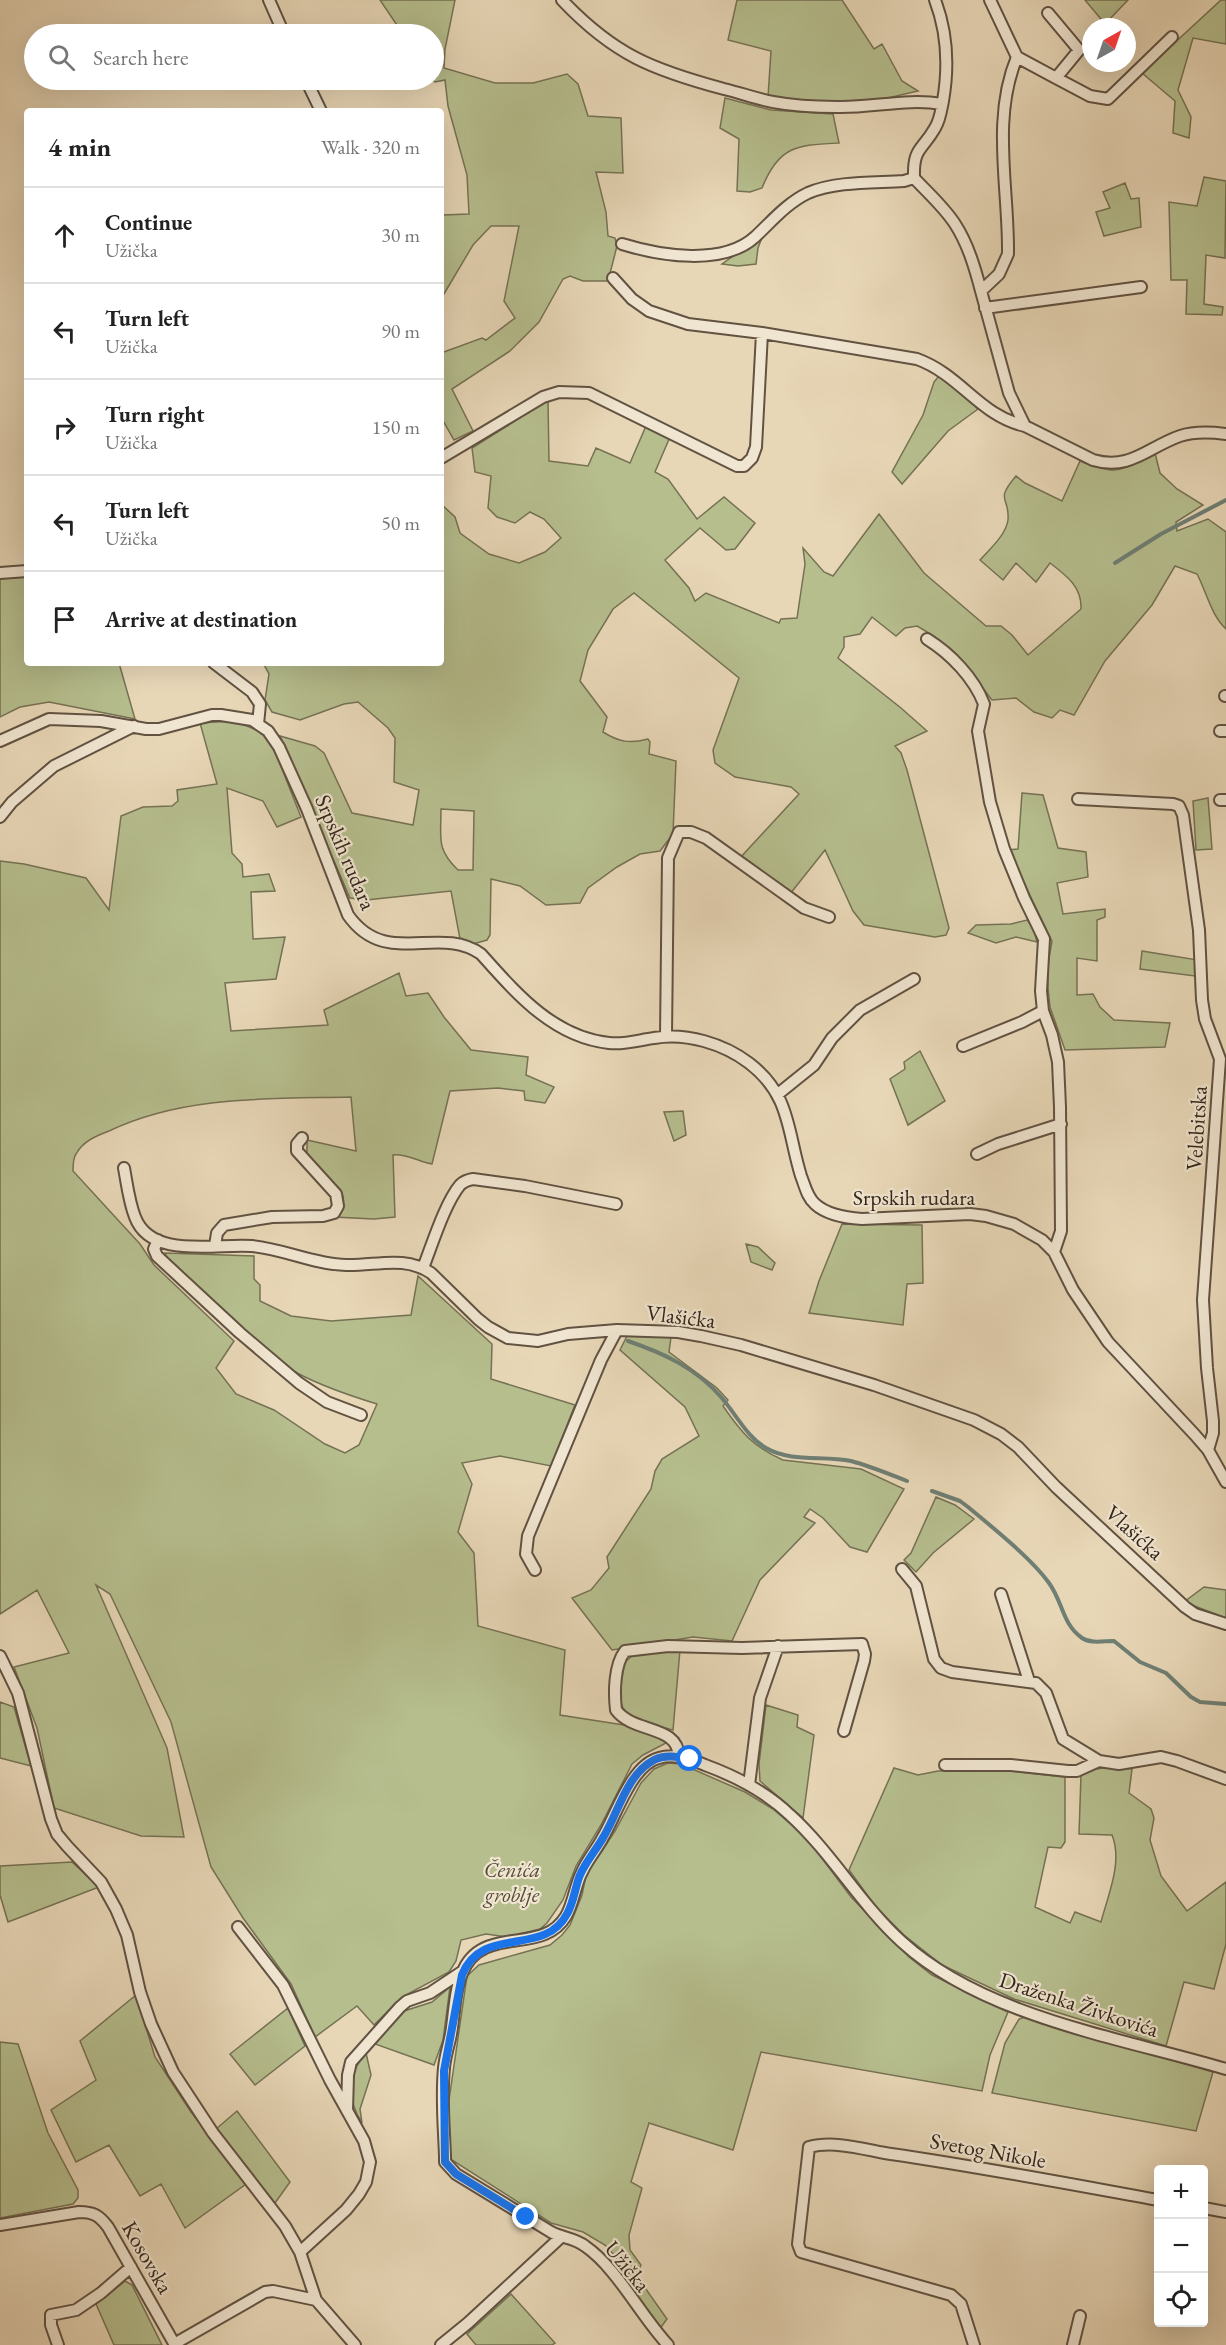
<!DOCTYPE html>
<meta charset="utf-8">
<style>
:root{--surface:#fff;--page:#f6f6f6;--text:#222;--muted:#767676;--line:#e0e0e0}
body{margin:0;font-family:"EB Garamond",serif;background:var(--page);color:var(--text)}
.controls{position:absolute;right:18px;bottom:18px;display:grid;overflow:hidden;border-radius:6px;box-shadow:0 6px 24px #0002}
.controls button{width:54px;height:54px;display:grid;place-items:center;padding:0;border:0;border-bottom:2px solid var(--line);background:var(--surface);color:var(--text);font:30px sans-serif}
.compass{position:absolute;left:1082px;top:18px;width:54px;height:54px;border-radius:50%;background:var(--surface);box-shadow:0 6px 24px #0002;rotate:40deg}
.stop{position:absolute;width:18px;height:18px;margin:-14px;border:4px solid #1a73e8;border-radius:50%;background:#fff}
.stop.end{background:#1a73e8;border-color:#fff;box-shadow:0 2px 6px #0008}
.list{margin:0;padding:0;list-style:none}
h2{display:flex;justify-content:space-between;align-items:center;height:78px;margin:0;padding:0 24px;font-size:26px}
h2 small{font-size:20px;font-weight:400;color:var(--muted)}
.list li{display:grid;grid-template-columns:39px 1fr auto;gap:18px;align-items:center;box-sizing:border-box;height:96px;padding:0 24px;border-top:2px solid var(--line)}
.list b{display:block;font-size:22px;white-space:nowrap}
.list p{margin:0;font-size:20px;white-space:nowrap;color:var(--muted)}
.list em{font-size:20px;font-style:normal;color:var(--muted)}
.icon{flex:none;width:33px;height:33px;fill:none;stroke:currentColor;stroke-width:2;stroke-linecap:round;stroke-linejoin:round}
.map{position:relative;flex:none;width:1226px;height:2345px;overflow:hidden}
.search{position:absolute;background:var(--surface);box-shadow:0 6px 24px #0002;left:24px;top:24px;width:420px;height:66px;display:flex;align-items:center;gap:15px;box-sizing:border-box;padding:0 21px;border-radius:33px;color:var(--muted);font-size:22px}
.panel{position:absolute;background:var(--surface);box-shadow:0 6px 24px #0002;left:24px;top:108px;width:420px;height:558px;border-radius:6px}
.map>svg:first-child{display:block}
.green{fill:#b6be8e;stroke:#757254;stroke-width:1.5;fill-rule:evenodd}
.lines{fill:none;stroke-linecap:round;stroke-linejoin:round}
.stream{stroke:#6f7f74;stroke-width:4}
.minor-casing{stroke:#615242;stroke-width:14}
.minor{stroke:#f0e5d0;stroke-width:10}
.route{stroke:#1a73e8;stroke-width:8}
.labels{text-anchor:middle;stroke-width:4.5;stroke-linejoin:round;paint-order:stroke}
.street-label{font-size:22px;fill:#34261b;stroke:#f0e5d0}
.park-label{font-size:22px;font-style:italic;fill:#544c38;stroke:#f0e5d0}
</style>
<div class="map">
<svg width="1226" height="2345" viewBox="0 0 1226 2345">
<rect width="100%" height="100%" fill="#e8d7b7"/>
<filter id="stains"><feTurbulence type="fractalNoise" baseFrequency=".00333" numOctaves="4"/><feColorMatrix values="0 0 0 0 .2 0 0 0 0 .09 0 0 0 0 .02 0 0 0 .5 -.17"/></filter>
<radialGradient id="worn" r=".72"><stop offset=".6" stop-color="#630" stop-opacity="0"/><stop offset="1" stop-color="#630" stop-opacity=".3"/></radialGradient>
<!-- green -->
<path class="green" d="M380 0H455L445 49 444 68 495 83H533L567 74 578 84 588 116 621 118 623 173 596 172 606 212 608 236 615 238 617 246 608 281H583L570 276 563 279 539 322 510 351 452 389 473 431 454 440 441 417V353L482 338 486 340 515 318 504 301 519 226H491L473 245 441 299V219L443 215 469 214 467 175 448 106 445 80 435 82 433 80 434 34H403Z
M737 0H842L874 49 882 44 902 81 918 91 879 100 799 102 768 97 771 51 728 40Z
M1085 0H1128L1105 24Z
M1221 0H1226V44L1193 38 1178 90 1191 117 1189 138 1173 133 1175 101 1142 73Z
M725 98 771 110 833 114 839 143C798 145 779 145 762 188L750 192 737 191 739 139 720 128Z
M1204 177 1226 181 1225 258 1206 255 1204 304 1223 307 1222 315 1186 314 1187 280H1171L1169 202 1197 206Z
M1125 183 1131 199 1139 198 1141 227 1104 236 1096 212 1110 208 1103 192Z
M763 235 758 248 756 264 738 266 722 264Z
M939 376 960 391 978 409 948 431 902 484 892 472 923 415 934 382Z
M548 400 549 461 588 466 596 448 630 463 646 426 670 437 655 472 668 479 697 519 724 497 755 523 735 549 726 550 700 528 665 560 689 588 695 601 706 593 779 623 781 619 797 618 805 564 803 548 824 572 833 576 879 514 924 573 986 626H1001L1012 635 1028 655 1081 609C1082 587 1067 576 1050 563L1036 582 1016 563 1003 580 980 560C989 550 1006 535 1008 520 1010 496 994 502 1016 476L1025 483 1062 501 1080 461C1122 477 1118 470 1155 453L1160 473 1177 489 1203 505 1176 522 1177 531 1208 519 1226 532V629C1211 615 1207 593 1197 574L1175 566 1152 605 1105 661 1074 715 1060 710 1052 718 1034 712 1016 698 992 700C970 672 949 643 917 626L905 628 896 636 872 617 860 634 844 637V647L838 658 901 708 927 731 895 746 901 753 907 770 949 928 946 935 935 937 864 925 853 911 825 850 790 894 740 858 799 794 791 787 735 777 715 763 713 750 739 678 634 593 613 609 588 650 580 681 607 717 603 732C619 742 630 744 648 739L650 742 649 754 676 761 673 834 660 851 640 854 617 867 588 888 580 903 546 905 520 886 491 879 490 935 487 940 473 944 460 939 451 891 366 900 350 898 280 736 315 746 324 753 352 813 413 825 419 790 394 782 395 738 388 728 358 702 344 704 300 720 272 712 265 700 269 674 263 663H441V504L455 517 460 533 489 554 519 563 545 552 561 538 544 519 530 512 515 523 497 517 488 508 491 476 475 472 472 448ZM441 809 474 811 473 870H458C436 849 441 838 441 809Z
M27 574V663H119L135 719 49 702 20 707 0 717V575Z
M234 721 259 731 271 741 301 817 277 827 263 801 227 788 232 853 242 864 243 877 269 874 275 891 251 892 253 939 285 937 276 979 225 983 231 1031 328 1025 324 1010 399 973 406 996 428 993 444 1017 471 1050 528 1057 526 1075 554 1087 545 1103 525 1100 524 1091 498 1088 450 1091 432 1164C419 1162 406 1153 393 1155L395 1217 374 1219 334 1217C341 1211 345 1206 343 1196L307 1154V1140L356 1151 351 1097C270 1099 184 1095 109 1131 96 1136 83 1141 76 1154 73 1158 73 1166 73 1171L140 1244 154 1265 234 1341 216 1368 236 1394 274 1410 325 1444 345 1453 359 1445 377 1404C351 1396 324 1387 299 1374 253 1349 206 1295 167 1259L165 1253 254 1256V1279L260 1285V1301L291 1316 331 1321 411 1315 418 1276 492 1344 491 1379 575 1405 551 1466 500 1456 462 1463 472 1484 458 1532 474 1553 478 1626 565 1650 560 1715 624 1725 661 1737 666 1743 643 1755 632 1764 601 1825 576 1866 563 1900 547 1923 540 1929 507 1937 486 1934 461 1940 456 1961 449 1972 402 1997 374 2025 357 2006 315 2037 291 1984 243 1918 211 1867 171 1722 110 1594 96 1585 167 1748 184 1837 141 1836 54 1808 37 1728 14 1667 69 1653 37 1590 0 1614V861L24 864 86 878 109 910 121 816 143 807 172 806 178 801 177 790 217 784 200 723Z
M1022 793 1043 795 1058 848 1086 852 1088 877 1057 883 1063 914 1105 909V917L1097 920V961L1077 958V995L1093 994 1100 1007 1114 1020 1170 1023 1165 1047 1065 1050 1050 1007 1048 988V964L1052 941 1008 850 1018 849Z
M1208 798 1212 849 1196 850 1193 801Z
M1027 920 1033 927 1037 942 1016 937 996 943 968 933 976 925 1011 924Z
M1142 951 1198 960 1195 976 1140 969Z
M920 1051 945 1101 908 1125 890 1079 905 1069 904 1062Z
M683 1111 686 1135 674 1141 664 1112Z
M842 1224 922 1225 923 1283 907 1284 903 1325 809 1313 819 1281Z
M746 1244 758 1247 775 1263 772 1270 751 1262Z
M627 1336 671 1337 669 1352 717 1388 728 1400 723 1406C741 1432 753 1447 783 1460L861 1469 904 1489 867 1552 850 1547 823 1518 810 1509 804 1517 815 1523 760 1580 732 1641 693 1637 612 1650 572 1598 591 1590 609 1568 607 1557 651 1489 655 1471 662 1459 699 1436 685 1407 620 1350Z
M936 1497 955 1505 974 1519 933 1553 916 1572 904 1560 911 1553Z
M1204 1587 1226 1590V1618L1184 1602Z
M680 1650 673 1730C660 1726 626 1720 622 1706 618 1694 623 1675 624 1663L634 1654Z
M0 1702 14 1707 31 1766 0 1758Z
M766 1705 798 1715 797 1727 814 1735 803 1818 760 1781 759 1764Z
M668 1763 681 1764 745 1792 773 1809 806 1837 851 1897 909 1957 932 1975 1008 2012 990 2055 982 2091 761 2052 733 2150 649 2123 631 2182 642 2188 629 2235 630 2250 641 2265 636 2275 667 2319 659 2330 636 2295 633 2280 623 2265 605 2245 583 2232 551 2223 452 2160 449 2154V2100L467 1976 479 1965 550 1945 562 1935 570 1925 582 1895 586 1875 615 1831 641 1783 654 1769Z
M1111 1767 1132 1769 1129 1793 1151 1809 1154 1818 1150 1840 1161 1876 1187 1911 1226 1882V1944L1214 1989 1184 1982 1166 2046 1014 1999 942 1965 904 1935 876 1907 849 1870 894 1768 918 1775 938 1771 1001 1770 1065 1777V1842L1061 1848 1048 1847 1035 1907 1070 1923 1075 1912 1101 1922C1108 1895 1123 1862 1112 1835L1079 1834 1081 1775 1096 1769Z
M72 1862 99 1887 8 1922 0 1895V1866Z
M450 1987 443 2040 434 2065 375 2044 401 2012 432 2002Z
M136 1995 155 2057 191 2112 246 2184 185 2228 161 2184 140 2196 109 2145 76 2162 51 2110 96 2080 80 2041Z
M288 2008 305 2046 255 2085 230 2054Z
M1025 2017 1213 2072 1196 2131 992 2093 1005 2043 1019 2019Z
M0 2042 18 2044 48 2133 78 2190V2198L73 2204 0 2218Z
M366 2053 371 2075 360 2109 362 2123C347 2100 347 2073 366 2053Z
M237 2111 290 2182 275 2203 216 2129Z
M125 2281 132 2285 162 2345H114L96 2304Z
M511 2294 555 2343 552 2345H476L467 2334Z"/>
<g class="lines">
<!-- stream -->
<path class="stream" d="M1115 563 1161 534 1226 500
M628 1341C663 1353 696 1368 721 1397 736 1414 746 1436 766 1448 792 1463 823 1455 851 1461 870 1466 889 1474 907 1481
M932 1491 960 1501 968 1507C991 1526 1032 1559 1049 1583 1063 1602 1062 1624 1082 1638 1091 1644 1104 1641 1114 1641L1140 1662 1166 1673 1191 1697 1200 1702 1226 1704"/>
<defs>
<path id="minor" d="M269 0 284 34
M562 0C614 55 653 70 724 89 741 93 757 99 773 102 794 106 816 107 837 107 872 108 907 98 942 104
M990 0 1017 57
M1048 13 1079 50 1056 78 1017 57C991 119 1009 189 1008 254L999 274 981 291 1009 393 1025 426 1093 460C1130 471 1148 447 1180 436 1195 431 1211 432 1226 434
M1056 78 1090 96 1108 99 1172 37
M306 80 321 111
M914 178C913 147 922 151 935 128 940 120 941 111 943 101 949 66 948 34 935 0
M622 244C661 256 723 266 755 237 772 221 787 203 808 193 836 181 874 183 904 181L914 178C928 193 944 207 955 224 968 244 975 268 981 291
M613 278 632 299 649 311 688 324 762 333 917 359C961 375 980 416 1025 426
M985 308 1141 287
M441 458 543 397 559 392 589 393 737 466H744L752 458 756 447 762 333
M0 573 27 571
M927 639C951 654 974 678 984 704L978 731 990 802 1004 849 1024 898 1044 939 1041 991 1043 1011 1052 1035 1058 1062 1060 1107 1061 1231 1054 1252
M214 663 252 692 260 704 258 724
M1225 696H1226
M1220 731H1226
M0 741 49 719 101 721 146 729H159L212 715H221L252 720 268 731 279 747 307 809 348 915C386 969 438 924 481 954 516 993 553 1037 609 1043 624 1045 639 1040 654 1038 686 1032 724 1044 749 1063 791 1095 787 1131 801 1176 805 1186 807 1197 815 1204 827 1215 847 1218 862 1219L970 1214 986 1216 1014 1224 1042 1240 1054 1252 1073 1290 1108 1342 1195 1435 1208 1450 1226 1482
M1078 799 1173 804 1179 806 1183 815 1199 930 1202 1000 1205 1019 1220 1059 1203 1300 1207 1368 1213 1421V1433L1208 1450
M1220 800H1226
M0 817 12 802 54 766 134 726
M666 1036 668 858 679 832H691L706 838 804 908 829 917
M963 1046 1022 1022 1043 1011
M778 1094 814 1065 832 1038 860 1010 914 979
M977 1154 998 1144 1061 1124
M124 1168C127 1184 129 1202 135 1217 151 1260 217 1243 252 1246 284 1249 313 1264 346 1265 376 1266 404 1255 431 1273L478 1319 488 1327 508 1338 538 1341 568 1334 617 1330 678 1332 701 1336 741 1345 874 1385 974 1420 1001 1434 1018 1447 1056 1487 1185 1607 1195 1614 1226 1624
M158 1240 154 1249 157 1256 240 1333 299 1383 327 1402 361 1415
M215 1246 217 1233 224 1225 272 1217 323 1216 334 1213 338 1206 336 1194 297 1151V1144L302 1138
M423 1268C432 1245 445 1203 460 1185 464 1181 467 1180 473 1179L525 1186 616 1204
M902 1569 916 1586 934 1659 941 1668 952 1672 1036 1683 1046 1693 1063 1739 1099 1761 1119 1764 1161 1757 1177 1761 1226 1779
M535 1570 526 1554 528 1536 601 1360 617 1330
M1001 1594 1029 1681
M0 1656 18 1693 51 1819 57 1834 67 1846 101 1882 116 1909 127 1935 140 1992 151 2024 173 2072 213 2133 285 2226 300 2252 316 2300 355 2345
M679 1757C678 1724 634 1734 616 1710 614 1693 614 1665 625 1651L668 1646 742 1648 862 1644 865 1654 864 1661 844 1731
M945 1765H1011L1068 1771H1077L1099 1761
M749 1785 760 1698 778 1646
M238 1927 283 1985 330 2080 364 2141 370 2162 366 2182 359 2194 346 2210 300 2252
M347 2110 348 2075 351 2062 400 2007 407 2001 430 1993 463 1971
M1204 2208 1226 2212
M0 2225 79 2212C93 2212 99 2215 108 2227L175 2345
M174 2344 265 2292 273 2291 316 2300
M58 2345 51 2325V2315L76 2310 101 2293 131 2267
M441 2345 468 2323 561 2237
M668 2345C640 2315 617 2268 585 2246 575 2238 562 2238 551 2232L456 2174 445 2162V2156C444 2127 441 2097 444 2068 445 2056 449 2045 451 2034 455 2011 454 1986 466 1965 472 1955 482 1948 493 1945 519 1937 550 1943 566 1916 574 1902 575 1885 582 1872 587 1860 597 1849 603 1837 617 1814 631 1765 659 1758 674 1753 691 1759 705 1765 735 1776 766 1792 790 1815 832 1853 860 1904 902 1942 984 2017 1122 2038 1226 2069
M974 2345 961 2304 951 2295 801 2252 798 2244 809 2147C835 2140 866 2150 891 2154 981 2167 1070 2184 1158 2200
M1073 2345 1080 2316"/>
</defs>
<!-- minor casing -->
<use href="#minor" class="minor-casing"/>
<!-- minor -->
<use href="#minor" class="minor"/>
</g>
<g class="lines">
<!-- route -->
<path class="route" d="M526 2217 456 2174 445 2162 444 2071 462 1975C482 1924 544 1958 567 1914 574 1902 575 1887 580 1875 586 1861 597 1849 604 1836 619 1811 627 1774 654 1760 665 1754 679 1757 690 1759"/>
</g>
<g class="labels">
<!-- street labels -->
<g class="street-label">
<text transform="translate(346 852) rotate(67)" y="8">Srpskih rudara</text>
<text transform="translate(1196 1128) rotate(-86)" y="8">Velebitska</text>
<text x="914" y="1205">Srpskih rudara</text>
<text transform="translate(681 1316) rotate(7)" y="8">Vlašićka</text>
<text transform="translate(1135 1532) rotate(42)" y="8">Vlašićka</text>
<text transform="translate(1079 2004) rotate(18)" y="8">Draženka Živkovića</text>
<text transform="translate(988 2150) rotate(10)" y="8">Svetog Nikole</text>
<text transform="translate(148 2257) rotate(60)" y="8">Kosovska</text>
<text transform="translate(628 2266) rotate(51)" y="8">Užička</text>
</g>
<!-- park labels -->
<g class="park-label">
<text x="512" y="1877">Čenića<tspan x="512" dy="25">groblje</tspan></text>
</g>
</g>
<rect width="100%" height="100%" filter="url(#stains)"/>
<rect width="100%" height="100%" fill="url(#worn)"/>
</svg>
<div class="controls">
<button>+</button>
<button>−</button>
<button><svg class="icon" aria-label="locate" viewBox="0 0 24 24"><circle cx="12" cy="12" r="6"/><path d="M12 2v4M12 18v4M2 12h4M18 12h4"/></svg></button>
</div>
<svg class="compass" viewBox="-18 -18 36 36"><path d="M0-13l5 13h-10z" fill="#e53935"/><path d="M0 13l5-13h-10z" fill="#767676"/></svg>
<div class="stop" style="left:690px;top:1759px"></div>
<div class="stop end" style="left:526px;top:2217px"></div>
<div class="search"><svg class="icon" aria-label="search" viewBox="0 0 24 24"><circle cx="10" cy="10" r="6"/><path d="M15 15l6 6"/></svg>Search here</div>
<section class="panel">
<h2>4 min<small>Walk · 320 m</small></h2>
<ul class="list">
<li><svg class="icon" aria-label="ahead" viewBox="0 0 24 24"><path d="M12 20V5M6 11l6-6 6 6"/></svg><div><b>Continue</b><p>Užička</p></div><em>30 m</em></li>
<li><svg class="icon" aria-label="left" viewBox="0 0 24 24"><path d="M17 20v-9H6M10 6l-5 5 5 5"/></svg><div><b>Turn left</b><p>Užička</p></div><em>90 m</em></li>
<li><svg class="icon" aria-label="right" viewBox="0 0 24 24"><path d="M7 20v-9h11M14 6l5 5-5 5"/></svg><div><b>Turn right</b><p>Užička</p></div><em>150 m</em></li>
<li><svg class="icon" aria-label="left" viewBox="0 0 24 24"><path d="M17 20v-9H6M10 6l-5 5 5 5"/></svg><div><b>Turn left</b><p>Užička</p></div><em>50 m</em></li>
<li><svg class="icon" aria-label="arrive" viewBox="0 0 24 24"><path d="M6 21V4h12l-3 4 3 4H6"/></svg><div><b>Arrive at destination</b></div></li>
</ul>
</section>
</div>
